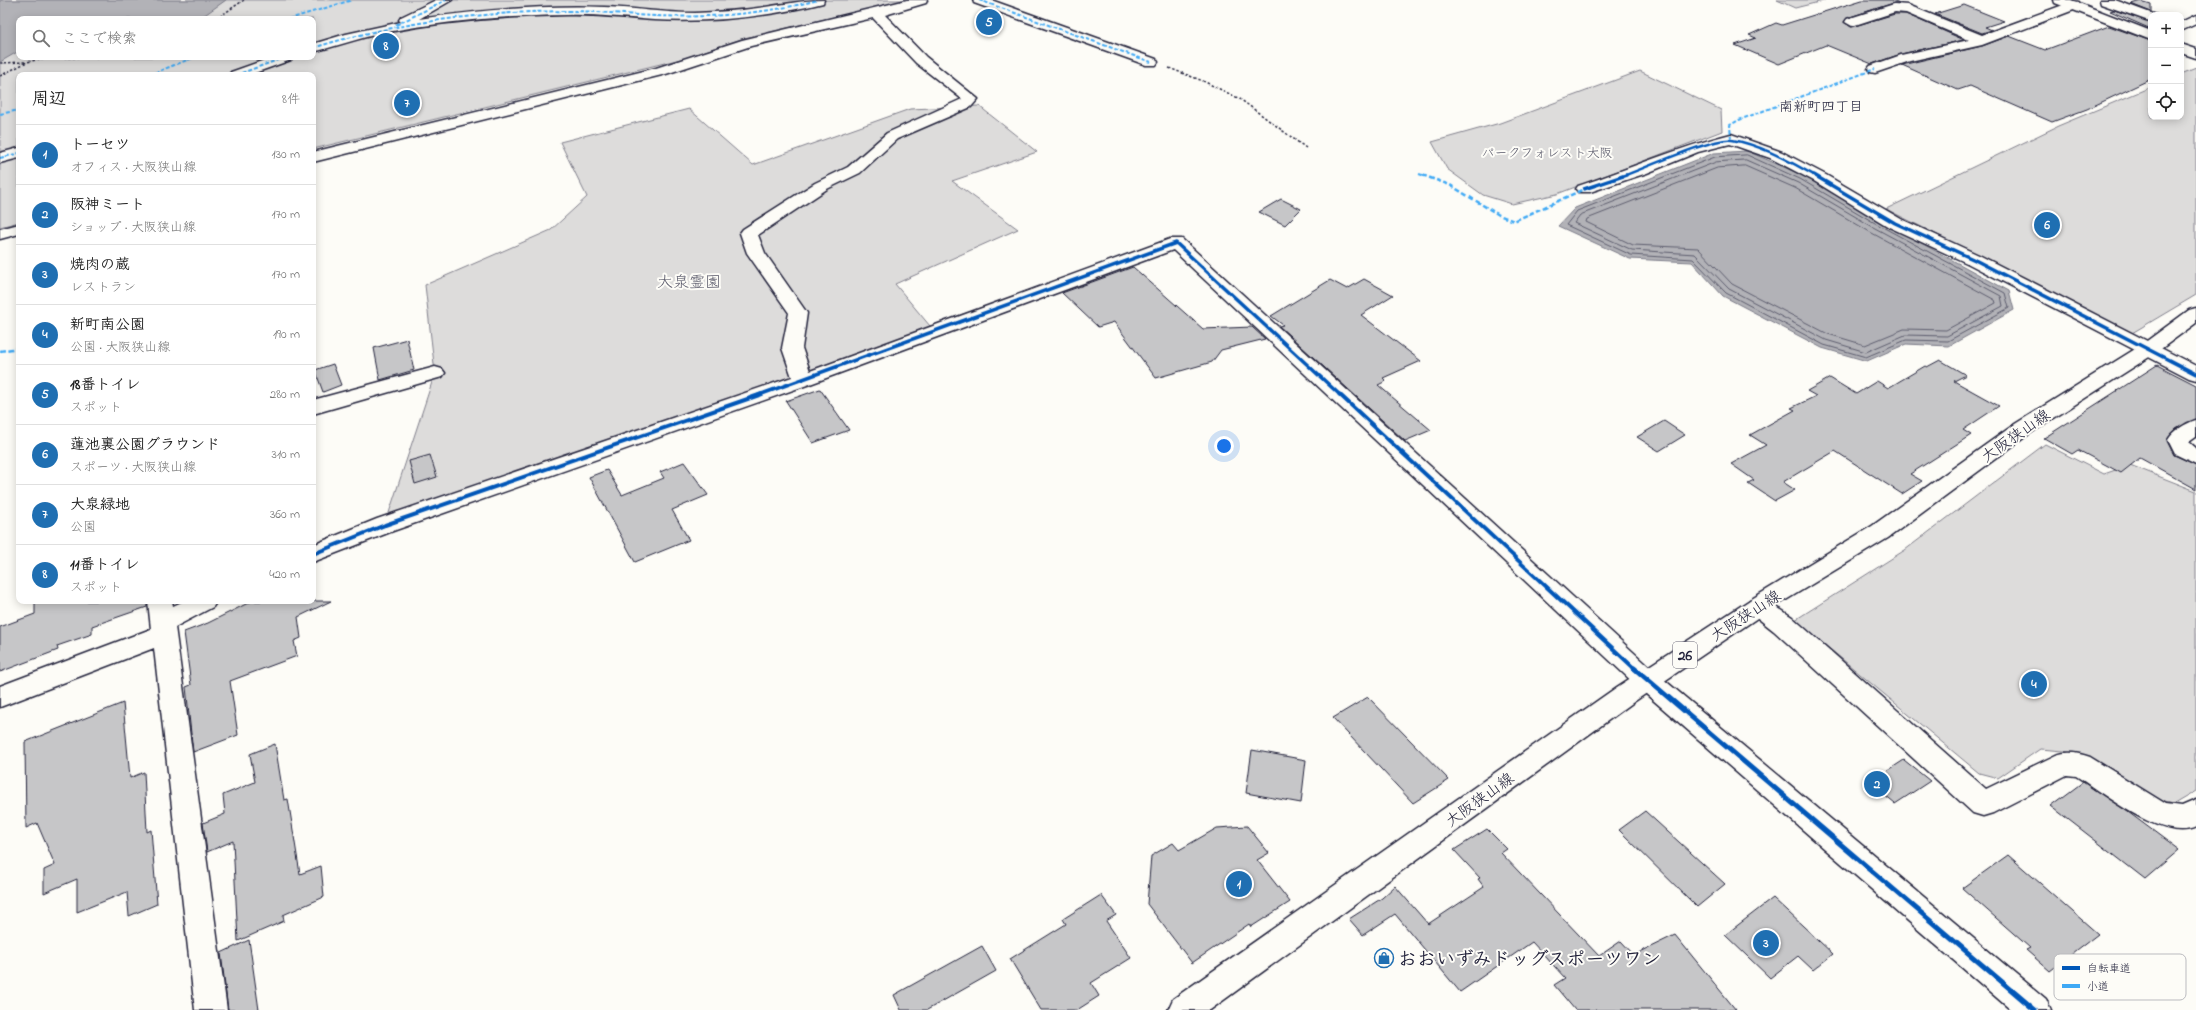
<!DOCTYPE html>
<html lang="ja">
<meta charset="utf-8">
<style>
:root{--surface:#fff;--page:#f6f6f6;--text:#222;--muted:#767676;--line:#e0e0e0;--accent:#1f6fb2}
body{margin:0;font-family:"Indie Flower","Klee One",sans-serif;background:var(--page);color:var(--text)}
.controls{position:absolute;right:12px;top:12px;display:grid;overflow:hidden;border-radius:8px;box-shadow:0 2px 10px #0003}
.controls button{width:36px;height:36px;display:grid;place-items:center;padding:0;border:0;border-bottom:1px solid var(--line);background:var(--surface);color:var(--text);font:20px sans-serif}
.you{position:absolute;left:1224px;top:446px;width:14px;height:14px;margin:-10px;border:3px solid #fff;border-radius:50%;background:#1a73e8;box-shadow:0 0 0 6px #1a73e833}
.badge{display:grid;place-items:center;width:26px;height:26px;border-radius:50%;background:var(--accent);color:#fff;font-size:13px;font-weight:700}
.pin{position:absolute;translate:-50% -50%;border:2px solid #fff;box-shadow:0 1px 4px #0006}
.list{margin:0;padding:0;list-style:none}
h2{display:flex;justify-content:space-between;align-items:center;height:52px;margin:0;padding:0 16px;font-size:17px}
h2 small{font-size:13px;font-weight:400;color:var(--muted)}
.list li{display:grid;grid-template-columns:26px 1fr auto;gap:12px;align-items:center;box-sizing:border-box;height:60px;padding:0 16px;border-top:1px solid var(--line)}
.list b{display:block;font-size:15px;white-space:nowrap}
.list p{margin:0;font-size:13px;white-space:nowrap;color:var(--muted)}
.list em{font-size:13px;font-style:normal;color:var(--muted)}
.icon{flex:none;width:22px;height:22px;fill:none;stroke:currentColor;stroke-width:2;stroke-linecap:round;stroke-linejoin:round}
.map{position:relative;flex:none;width:2196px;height:1010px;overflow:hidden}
.search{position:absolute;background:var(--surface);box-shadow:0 2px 10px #0003;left:16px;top:16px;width:300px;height:44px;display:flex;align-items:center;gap:10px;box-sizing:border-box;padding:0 14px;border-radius:8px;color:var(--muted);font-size:15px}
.panel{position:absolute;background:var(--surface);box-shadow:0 2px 10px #0003;left:16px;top:72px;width:300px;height:532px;border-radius:8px}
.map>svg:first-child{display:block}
.green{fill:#dddcdb;stroke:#807f8b;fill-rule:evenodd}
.water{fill:#b2b2b7;stroke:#787885}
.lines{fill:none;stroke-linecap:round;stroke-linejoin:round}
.shore{stroke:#5c5c6d;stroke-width:1}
.building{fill:#c6c6c8;stroke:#22223b}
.minor-casing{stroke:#22223b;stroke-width:3}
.major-casing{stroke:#22223b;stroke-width:3}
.path{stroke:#22223b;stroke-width:1.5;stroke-dasharray:2.5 2;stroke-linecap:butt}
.minor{fill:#fdfcf7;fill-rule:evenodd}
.major{fill:#fdfcf7;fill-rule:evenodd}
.quiet-far1{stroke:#3fa9f5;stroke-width:2;stroke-dasharray:4 2;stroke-linecap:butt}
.quiet{stroke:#3fa9f5;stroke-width:2.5;stroke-dasharray:5 2.5;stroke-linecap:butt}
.cycleway-far3-casing{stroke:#fdfcf7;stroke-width:4}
.cycleway-far2-casing{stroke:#fdfcf7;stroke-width:5.5}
.cycleway-far1-casing{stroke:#fdfcf7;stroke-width:6}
.cycleway-casing{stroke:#fdfcf7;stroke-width:8}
.cycleway-far3{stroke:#0057b8;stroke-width:2.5}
.cycleway-far2{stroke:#0057b8;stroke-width:3.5}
.cycleway-far1{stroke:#0057b8;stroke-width:4}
.cycleway{stroke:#0057b8;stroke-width:5}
.labels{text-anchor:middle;stroke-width:4;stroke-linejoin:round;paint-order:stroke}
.far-park-label{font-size:13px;fill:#5a5a6b;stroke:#fdfcf7}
.far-neighbourhood-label{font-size:14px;fill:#22223b;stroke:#fdfcf7}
.shield{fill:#fdfcf7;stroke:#646373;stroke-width:1}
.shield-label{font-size:15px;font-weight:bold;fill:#22223b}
.park-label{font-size:16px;fill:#5a5a6b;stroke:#fdfcf7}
.street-label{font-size:16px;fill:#22223b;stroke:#fdfcf7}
.near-poi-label{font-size:19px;font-weight:bold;fill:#22223b;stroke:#fdfcf7;text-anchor:start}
.key{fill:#fdfcf7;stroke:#bbbbbf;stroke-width:1}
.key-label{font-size:11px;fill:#22223b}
</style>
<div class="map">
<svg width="2196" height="1010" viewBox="0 0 2196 1010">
<rect width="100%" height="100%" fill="#fdfcf7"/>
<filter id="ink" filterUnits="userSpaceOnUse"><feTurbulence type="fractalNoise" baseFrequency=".025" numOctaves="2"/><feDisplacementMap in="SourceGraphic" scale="8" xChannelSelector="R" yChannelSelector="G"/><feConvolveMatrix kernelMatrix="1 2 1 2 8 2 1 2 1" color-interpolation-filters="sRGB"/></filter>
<g filter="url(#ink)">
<!-- green -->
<path class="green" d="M0 0H907L744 38 685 58 313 149V75H19V222L0 227ZM19 19H313V57H19Z
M1777 0H1827L1795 8Z
M2196 68V295L2132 333 1886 209 2058 126 2151 87V117H2181V74Z
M1640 71 1721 110 1722 131 1557 194 1512 204 1483 195 1447 169 1432 142 1500 123Z
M979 106 1037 152 952 181 1018 229 895 284 935 332 385 525 435 373 425 285 551 230 587 197 560 142 689 109 753 165 910 109Z
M2045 444 2104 474 2130 465 2196 491V791L2174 804 2145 798 2095 761 2064 751 2040 749 1998 778 1979 773 1795 620 1905 550Z"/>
<!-- water -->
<path class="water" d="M0 0H226L199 19H19V51L0 62Z
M1747 151 1802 175 1877 219 2009 291 2014 310 1949 346 1906 344 1867 361 1822 348 1723 296 1692 262 1630 259 1558 226 1575 208 1714 153Z"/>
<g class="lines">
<!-- shore -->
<path class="shore" d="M1747 155 1800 179 1875 223 2005 293 2009 308 1948 341 1906 340 1866 357 1824 345 1726 293 1693 259 1631 255 1566 225 1577 211 1715 157Z
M1746 160 1798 183 1873 227 2001 296 2003 306 1947 336 1905 335 1866 352 1826 340 1729 289 1695 254 1632 250 1574 223 1580 215 1716 162Z
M1745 166 1795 188 1870 232 1995 300 1996 303 1946 330 1904 329 1865 345 1828 334 1732 284 1698 248 1633 245 1586 222 1587 219 1717 168Z"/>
</g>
<!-- building -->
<path class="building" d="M1862 0H1892L1900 3H1894L1847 18 1844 22 1851 27 1895 14H1906L1964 40 1901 54 1872 64 1826 45 1779 64 1735 45 1756 38 1749 35 1776 23 1782 25Z
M2141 1 2151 4V12L2131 4Z
M1964 5 2004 21 1985 27 1992 30 1982 33 1935 14Z
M2114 10 2151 22V29L2110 11Z
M2109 26 2151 41V79L2087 109 2052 122 1970 86 1958 90 1902 65 1982 46 2009 36 2045 50Z
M1281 199 1301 209 1285 225 1259 212Z
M1133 267 1203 329 1252 327 1265 339 1221 350 1212 362 1156 378 1114 322 1098 327 1062 293Z
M1364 279 1393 295 1361 315 1421 361 1383 378 1386 381 1378 385 1431 430 1405 441 1279 326 1283 325 1271 316 1330 280 1347 289Z
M407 339 414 370 380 380 374 348Z
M1940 360 1966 375 1954 381 1999 406 1963 430 1971 435 1910 474 1922 481 1902 494 1835 451 1783 482 1795 490 1775 501 1748 483 1754 480 1731 464 1766 445 1750 435 1795 410 1791 408 1816 396 1807 391 1830 378 1856 394 1877 381 1888 388 1925 366 1927 367Z
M333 364 341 385 323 392 315 370Z
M2157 365 2196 385V419L2176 429 2167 441 2174 455 2196 465V489L2140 458 2121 473 2078 450 2072 454 2044 438Z
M820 389 849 430 813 443 786 401Z
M1664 421 1685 435 1659 451 1637 437Z
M430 455 437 477 415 484 409 461Z
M684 462 708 495 672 510 689 540 635 562 589 477 607 470 622 495 664 478 660 472Z
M35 601H147V607L92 626V634L57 646 58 650 0 672V627L35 614Z
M252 601H331L298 617 301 638 294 641 297 656 230 681 238 735 193 752 186 687 191 685 184 632 208 623Z
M1368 697 1449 780 1413 803 1333 718Z
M123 703 130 778 144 772 147 832 151 830 157 904 129 916 127 892 77 912V879L44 893V870L55 865 37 823 26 828 25 742Z
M275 744 284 800 288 799 300 874 321 866 324 897 283 915 284 921 238 941 233 841 207 852 203 823 225 814 223 795 255 782 250 754Z
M1252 750 1306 760 1301 803 1246 793Z
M1904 760 1930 781 1895 804 1869 783Z
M2083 782 2128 812 2179 850 2145 879 2051 806Z
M1645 811 1725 884 1697 907 1619 830Z
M1247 826 1269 853 1257 860 1290 902 1251 927 1249 924 1192 963 1147 904 1151 856 1173 843 1179 850 1217 828Z
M1487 829 1507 849 1501 853 1599 956 1621 941 1634 955 1675 935 1736 1010H1575L1554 985 1565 978 1532 942 1460 992 1395 914 1363 935 1349 919 1382 898 1395 886 1428 924 1484 887 1478 879 1480 878 1454 850Z
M2008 855 2098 934 2050 971 2026 950 2030 948 1962 888Z
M1101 895 1116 915 1106 921 1131 958 1091 983 1099 996 1077 1010H1041L1010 959 1066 924 1063 919Z
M1773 898 1833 954 1813 970 1798 956 1770 978 1725 935Z
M249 940 259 1010H228L221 953Z
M982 946 996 971 927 1010H901L894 995Z"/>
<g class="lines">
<defs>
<path id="minor" d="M436 0H452L419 19C480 10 542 5 604 7 634 8 664 13 695 13 716 12 737 11 758 8 781 5 802 0 824 0L823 3C768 17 711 23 654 20 625 18 596 14 567 15 505 16 444 21 383 33 359 38 337 46 313 52V44L346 34 401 22 399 20 401 17Z
M907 0H927L926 3 885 15 926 57 978 99 971 107 897 139 860 173 827 189 758 235 765 253 807 313 802 348 810 371 1170 239H1182L1656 673 2046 999 2051 1010H2011L1638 687 1173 250 810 384 393 531 313 562V545L377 519 792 377 782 348 789 313 747 253 740 233 743 229 815 183 848 167 887 133 962 99 916 63 873 18 751 46 666 74 313 162V152L656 68 742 40Z
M973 0H991L1156 59 1158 62 1156 65H1146L974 3Z
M2100 0H2115L2156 15H2151V21L2146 20 2101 4Z
M2074 1 2079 2 2080 5 2079 8 1982 45 1910 61 1875 73 1870 72 1868 69 1870 66 1901 55 1969 40 1906 13 1895 12 1852 26 1845 22 1847 19 1894 4 1908 5 1982 35Z
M2196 15V24L2181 31V22Z
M273 57H293L291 60 249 75H229L231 72Z
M1731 134 1782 152 1826 175 1901 219 1981 256 2196 366V380L2189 378 1969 264 1889 227 1814 181 1770 158 1730 144 1698 152 1647 173 1590 192H1578L1576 189 1578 186C1629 169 1679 147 1731 134Z
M19 148V158L0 163V153Z
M19 224V234L0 239V229Z
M435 367 442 369 445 373 442 377 313 414V400Z
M2196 420V437L2189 442 2196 448V464L2175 454 2168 440C2173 431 2186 423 2196 420Z
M1758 597 1766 600 1792 617 1986 789 2056 755C2068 751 2078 753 2090 757L2166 804 2182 806 2196 800V827C2164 843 2103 793 2076 776L2067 775 1993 813 1983 816 1973 813 1774 631 1750 612 1746 606 1750 600Z
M148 601H172L173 606 184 601H217L213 607 175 627 227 1010H195L154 648 0 707V686L151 629Z"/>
<path id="major" d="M2054 0H2071L2151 31V40L2055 3Z
M2181 44 2196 49V58L2181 53Z
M2196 308V323L2154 354 2029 434 1888 538 1766 612 1635 701 1210 1010H1168L1173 999 1617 687 1750 600 1872 526 2015 424 2140 346 2189 310Z"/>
</defs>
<!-- minor casing -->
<use href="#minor" class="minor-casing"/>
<!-- major casing -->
<use href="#major" class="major-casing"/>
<!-- path -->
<path class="path" d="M216 19 244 0
M0 63 25 62
M1169 68 1203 81 1240 99 1306 148
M0 76 27 62 45 58 136 57"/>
<!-- minor -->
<use href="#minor" class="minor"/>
<!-- major -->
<use href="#major" class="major"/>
<!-- quiet-far1 -->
<path class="quiet-far1" d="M979 0 1151 62
M289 19 352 0
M396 25 446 0
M313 48C396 22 482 12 569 11 598 11 627 15 656 16 711 18 765 14 818 0
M149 75 195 57
M236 75 286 57
M0 114 19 110
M1731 139 1730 125 1739 120 1875 69
M0 158 19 153
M1419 174 1425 176"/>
<!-- quiet -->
<path class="quiet" d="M1422 175 1450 185 1499 215 1514 221 1584 189
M0 351 19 348"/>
<defs>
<path id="cycleway-far3" d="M1623 176C1643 169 1717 136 1732 140 1762 145 1790 162 1816 176"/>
<path id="cycleway-far2" d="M1814 175 1895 223 1975 260 2196 374
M1584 189 1626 175
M759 395 1176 243 1340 395"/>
<path id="cycleway-far1" d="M1339 394 1635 669
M313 554 385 525 762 394"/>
<path id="cycleway" d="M1634 668 2035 1010"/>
</defs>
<!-- cycleway-far3 casing -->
<use href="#cycleway-far3" class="cycleway-far3-casing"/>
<!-- cycleway-far2 casing -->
<use href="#cycleway-far2" class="cycleway-far2-casing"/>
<!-- cycleway-far1 casing -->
<use href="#cycleway-far1" class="cycleway-far1-casing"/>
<!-- cycleway casing -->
<use href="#cycleway" class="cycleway-casing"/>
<!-- cycleway-far3 -->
<use href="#cycleway-far3" class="cycleway-far3"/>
<!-- cycleway-far2 -->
<use href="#cycleway-far2" class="cycleway-far2"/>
<!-- cycleway-far1 -->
<use href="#cycleway-far1" class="cycleway-far1"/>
<!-- cycleway -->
<use href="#cycleway" class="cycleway"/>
</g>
</g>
<!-- icons -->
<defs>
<symbol id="shop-ring" viewBox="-11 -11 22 22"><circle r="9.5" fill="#fdfcf7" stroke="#1f6fb2" stroke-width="1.5"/><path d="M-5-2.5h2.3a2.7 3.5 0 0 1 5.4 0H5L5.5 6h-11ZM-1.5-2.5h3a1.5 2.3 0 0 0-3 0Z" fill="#1f6fb2"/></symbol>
</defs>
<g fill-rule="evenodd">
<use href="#shop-ring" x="1373" y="947" width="22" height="22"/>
</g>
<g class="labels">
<!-- far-park labels -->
<g class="far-park-label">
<text x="1547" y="157">パークフォレスト大阪</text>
</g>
<!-- far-neighbourhood labels -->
<g class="far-neighbourhood-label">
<text x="1821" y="111">南新町四丁目</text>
</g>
<!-- shield labels -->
<rect class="shield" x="1673" y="642" width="24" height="26" rx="3"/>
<g class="shield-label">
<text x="1685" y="660">26</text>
</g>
<!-- park labels -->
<g class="park-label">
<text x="689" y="287">大泉霊園</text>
</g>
<!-- street labels -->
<g class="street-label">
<text transform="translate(2015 435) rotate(-35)" y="6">大阪狭山線</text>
<text transform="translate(1745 615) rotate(-33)" y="6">大阪狭山線</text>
<text transform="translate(1479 799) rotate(-36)" y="6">大阪狭山線</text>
</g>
<!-- near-poi labels -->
<g class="near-poi-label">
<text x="1398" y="965">おおいずみドッグスポーツワン</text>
</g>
</g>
<!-- legend -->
<rect x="2054" y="954" width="132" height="46" rx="6" class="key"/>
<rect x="2062" y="966" width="18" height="4" fill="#0057b8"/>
<rect x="2062" y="984" width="18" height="4" fill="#3fa9f5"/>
<g class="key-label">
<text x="2087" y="972">自転車道</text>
<text x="2087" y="990">小道</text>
</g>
</svg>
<div class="controls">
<button>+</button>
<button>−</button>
<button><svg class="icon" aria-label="locate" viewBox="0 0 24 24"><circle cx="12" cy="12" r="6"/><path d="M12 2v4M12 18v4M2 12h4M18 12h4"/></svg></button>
</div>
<div class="you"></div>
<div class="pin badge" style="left:1239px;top:884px">1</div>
<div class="pin badge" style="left:1877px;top:784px">2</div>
<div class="pin badge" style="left:1766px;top:943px">3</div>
<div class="pin badge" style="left:2034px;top:684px">4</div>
<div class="pin badge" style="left:989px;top:22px">5</div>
<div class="pin badge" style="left:2047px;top:225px">6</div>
<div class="pin badge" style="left:407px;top:103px">7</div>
<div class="pin badge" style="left:386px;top:46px">8</div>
<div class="search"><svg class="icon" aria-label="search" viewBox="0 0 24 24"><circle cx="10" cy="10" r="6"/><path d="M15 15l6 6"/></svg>ここで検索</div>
<section class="panel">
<h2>周辺<small>8件</small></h2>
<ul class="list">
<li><span class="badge">1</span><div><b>トーセツ</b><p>オフィス · 大阪狭山線</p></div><em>130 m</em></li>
<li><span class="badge">2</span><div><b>阪神ミート</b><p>ショップ · 大阪狭山線</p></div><em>170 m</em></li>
<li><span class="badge">3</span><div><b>焼肉の蔵</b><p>レストラン</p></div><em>170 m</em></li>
<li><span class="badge">4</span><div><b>新町南公園</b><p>公園 · 大阪狭山線</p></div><em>190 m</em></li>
<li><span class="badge">5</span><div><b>18番トイレ</b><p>スポット</p></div><em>280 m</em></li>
<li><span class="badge">6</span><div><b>蓮池裏公園グラウンド</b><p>スポーツ · 大阪狭山線</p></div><em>310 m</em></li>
<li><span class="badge">7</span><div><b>大泉緑地</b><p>公園</p></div><em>360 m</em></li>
<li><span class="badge">8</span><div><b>11番トイレ</b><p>スポット</p></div><em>420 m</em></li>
</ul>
</section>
</div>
